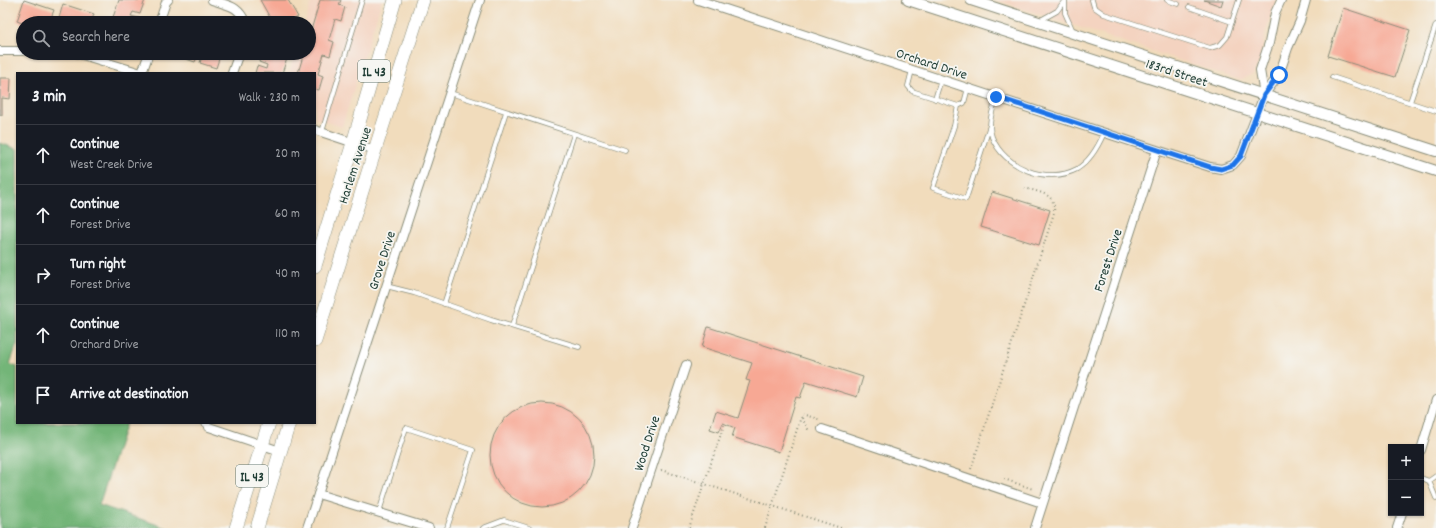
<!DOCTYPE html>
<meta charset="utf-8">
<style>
:root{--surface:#171b24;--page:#242831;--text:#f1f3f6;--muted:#9ea1a6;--line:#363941}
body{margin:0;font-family:Dekko,sans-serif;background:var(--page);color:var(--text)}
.controls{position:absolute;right:12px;bottom:12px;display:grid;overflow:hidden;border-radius:0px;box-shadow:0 1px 3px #0004}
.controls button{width:36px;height:36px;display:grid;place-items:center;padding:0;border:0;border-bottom:1px solid var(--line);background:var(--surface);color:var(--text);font:20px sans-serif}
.stop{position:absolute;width:12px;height:12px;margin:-9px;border:3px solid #1a73e8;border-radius:50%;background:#fff}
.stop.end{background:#1a73e8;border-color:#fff;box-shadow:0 1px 4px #0008}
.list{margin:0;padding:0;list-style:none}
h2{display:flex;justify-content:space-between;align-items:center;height:52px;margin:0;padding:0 16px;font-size:17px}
h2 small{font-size:13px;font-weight:400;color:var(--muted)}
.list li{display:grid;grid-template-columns:26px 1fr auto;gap:12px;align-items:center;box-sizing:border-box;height:60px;padding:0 16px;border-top:1px solid var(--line)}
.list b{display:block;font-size:15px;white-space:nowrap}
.list p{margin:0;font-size:13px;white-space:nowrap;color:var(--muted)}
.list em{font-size:13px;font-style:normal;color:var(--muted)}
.icon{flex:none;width:22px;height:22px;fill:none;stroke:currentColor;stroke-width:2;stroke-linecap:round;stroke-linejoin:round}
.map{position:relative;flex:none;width:1436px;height:528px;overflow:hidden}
.search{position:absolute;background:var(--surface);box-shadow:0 1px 3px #0004;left:16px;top:16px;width:300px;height:44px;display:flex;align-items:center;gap:10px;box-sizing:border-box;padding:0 14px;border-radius:22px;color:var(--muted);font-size:15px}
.panel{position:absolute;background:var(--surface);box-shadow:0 1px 3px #0004;left:16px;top:72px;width:300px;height:352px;border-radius:0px}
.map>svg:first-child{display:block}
.built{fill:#f4d3c0}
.forest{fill:#73b578;stroke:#497956}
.building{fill:#f7a894}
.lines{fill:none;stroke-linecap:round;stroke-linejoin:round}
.service-casing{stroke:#888c78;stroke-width:5.5}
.minor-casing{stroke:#888c78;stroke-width:10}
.tertiary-casing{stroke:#888c78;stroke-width:12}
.primary-casing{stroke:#888c78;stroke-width:14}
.path{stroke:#888c78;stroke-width:2;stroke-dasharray:1 3;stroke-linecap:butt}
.service{stroke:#fff;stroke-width:4}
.minor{stroke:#fff;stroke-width:8}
.tertiary{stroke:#fff;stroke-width:10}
.primary{stroke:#fff;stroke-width:13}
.route{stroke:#1a73e8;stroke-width:5}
.labels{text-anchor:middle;stroke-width:3.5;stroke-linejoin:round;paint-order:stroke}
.shield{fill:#f6f6f2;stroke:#60746d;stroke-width:1}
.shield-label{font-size:13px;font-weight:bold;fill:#1f3d34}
.street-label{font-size:14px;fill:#1f3d34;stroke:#f6f6f2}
</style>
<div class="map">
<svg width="1436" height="528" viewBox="0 0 1436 528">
<rect width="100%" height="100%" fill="#f6f6f2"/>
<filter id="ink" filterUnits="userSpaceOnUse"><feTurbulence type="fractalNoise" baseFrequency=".025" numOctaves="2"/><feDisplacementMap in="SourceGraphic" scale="8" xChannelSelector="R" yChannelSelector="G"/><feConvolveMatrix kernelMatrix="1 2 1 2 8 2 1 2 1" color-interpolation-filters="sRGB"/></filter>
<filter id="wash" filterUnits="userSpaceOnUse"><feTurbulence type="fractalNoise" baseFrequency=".012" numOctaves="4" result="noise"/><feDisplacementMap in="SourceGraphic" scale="16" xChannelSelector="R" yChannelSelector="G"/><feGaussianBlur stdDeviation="0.9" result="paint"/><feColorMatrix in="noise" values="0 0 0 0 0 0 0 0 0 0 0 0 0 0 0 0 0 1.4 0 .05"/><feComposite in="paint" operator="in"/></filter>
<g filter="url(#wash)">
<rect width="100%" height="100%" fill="#f1dcbc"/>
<!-- built -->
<path class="built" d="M312 0H382L342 127 315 118V73H289L295 53H309V23H305Z
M996 0H1276L1266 31 1260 60 1253 74 1240 80Z"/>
<!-- forest -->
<path class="forest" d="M0 143 17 149V344L10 364 17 367V423H126L99 505 167 528H0Z"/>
<g id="blocks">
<!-- building -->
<path class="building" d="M24 0 54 10 49 23H40L32 20 31 23H22L17 21Z
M119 0H145L140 14 133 12 131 16 139 18 137 23H111Z
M260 0H288L298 17 286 23H273Z
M320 0H341L339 5 345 7 341 21 335 19 329 40 334 42 330 56 324 54 318 74 323 76 319 90 315 89V73H298L304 53H309V37Z
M1204 0H1223L1221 6Z
M63 4 94 14 91 23H74L59 18Z
M1343 8 1410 30 1395 77 1328 56Z
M169 53H221L216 68 200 63 202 56 198 54 195 62Z
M262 53H289L282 73H255L257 66 266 69 267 65 259 62Z
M0 78H11L10 99 2 98V115H0Z
M992 192 1050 210 1039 245 981 227Z
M708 327 863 377 857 397 806 381 800 398 796 397 779 452 732 437 735 428 723 423 719 432 710 429 716 411 738 418 750 381 746 380 752 363 702 347Z
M490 455a52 52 0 1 1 104 0a52 52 0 1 1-104 0Z"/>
</g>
</g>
<g filter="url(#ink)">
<use href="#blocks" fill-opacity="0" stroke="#888c78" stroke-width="1"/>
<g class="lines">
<defs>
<path id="service" d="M1065 0V13L1073 31
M1092 0 1094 7 1104 14 1210 48 1220 45 1227 37 1239 0
M1167 0 1178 4
M1189 7 1232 22
M1039 21 1057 11 1065 0
M912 70 908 86 912 91 958 106 964 103 968 88
M1332 77 1436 111
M450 93 625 150
M996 98C993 110 987 124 992 137 1004 168 1047 185 1077 169 1090 161 1098 147 1104 133
M935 99 941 80
M1410 102 1436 25
M958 106 954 126 933 188 966 199 990 125
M322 132 362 0
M386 286 414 293 491 320 579 347
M444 304 506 112
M512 326 574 134
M203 423 209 427
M1421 478 1429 481 1436 476
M1429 481 1436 498
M379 512 406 428 473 450 447 528
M483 528 504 520 529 528"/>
<path id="minor" d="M212 0C229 6 238 5 246 23
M698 0 1157 150
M159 23 166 2 168 0
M0 51H23
M76 53 141 73
M142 73 149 53
M232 73 239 53
M1264 95 1260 70 1269 43 1275 13 1281 0
M315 130 375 150
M209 427 280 451
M822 429 1042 503
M1421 450 1436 400
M318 494 429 528
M307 528 480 0
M632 528 686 365
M1035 528 1157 150 1210 167 1221 169 1233 165 1241 156 1264 95 1279 75 1288 48 1300 21 1306 0
M1397 528 1402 513"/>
<path id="tertiary" d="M908 0 1436 171
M971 0 1436 151"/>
<path id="primary" d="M315 266 353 143 395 0
M315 341 375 150 423 0
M236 528 269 423
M257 528 289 423"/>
</defs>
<!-- service casing -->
<use href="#service" class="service-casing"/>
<!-- minor casing -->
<use href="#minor" class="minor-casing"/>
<!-- tertiary casing -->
<use href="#tertiary" class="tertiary-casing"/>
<!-- primary casing -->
<use href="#primary" class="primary-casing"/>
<!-- path -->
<path class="path" d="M802 418 809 431
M971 469 1054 213C1056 193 1041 193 1025 188
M661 470 841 528
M1004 479 1033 489
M689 528 724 425
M765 528 802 414 821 420"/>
<!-- service -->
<use href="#service" class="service"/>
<!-- minor -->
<use href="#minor" class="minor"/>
<!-- tertiary -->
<use href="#tertiary" class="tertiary"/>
<!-- primary -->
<use href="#primary" class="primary"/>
</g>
</g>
<g class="lines" filter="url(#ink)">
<!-- route -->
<path class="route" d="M996 97 1210 167 1221 169 1233 165 1241 156 1264 95 1279 75"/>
</g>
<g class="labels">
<!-- shield labels -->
<g class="shield">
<rect x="358" y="60" width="32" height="22" rx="3"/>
<rect x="236" y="465" width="32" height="22" rx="3"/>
</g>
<g class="shield-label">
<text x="374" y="76">IL 43</text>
<text x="252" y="481">IL 43</text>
</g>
<!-- street labels -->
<g class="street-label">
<text transform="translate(932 63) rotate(18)" y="5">Orchard Drive</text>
<text transform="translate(1177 72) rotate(18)" y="5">183rd Street</text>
<text transform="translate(354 165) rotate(-72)" y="5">Harlem Avenue</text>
<text transform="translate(381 260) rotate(-72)" y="5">Grove Drive</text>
<text transform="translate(1107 260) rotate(-72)" y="5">Forest Drive</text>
<text transform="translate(646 443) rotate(-72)" y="5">Wood Drive</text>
</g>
</g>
</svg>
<div class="controls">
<button>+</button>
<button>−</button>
</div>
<div class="stop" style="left:1279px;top:75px"></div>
<div class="stop end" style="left:996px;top:97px"></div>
<div class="search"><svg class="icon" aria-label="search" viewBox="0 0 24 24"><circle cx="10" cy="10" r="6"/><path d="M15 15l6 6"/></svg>Search here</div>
<section class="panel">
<h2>3 min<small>Walk · 230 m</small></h2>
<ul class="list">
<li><svg class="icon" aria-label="ahead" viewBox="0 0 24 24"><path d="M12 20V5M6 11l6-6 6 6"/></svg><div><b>Continue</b><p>West Creek Drive</p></div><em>20 m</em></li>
<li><svg class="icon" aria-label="ahead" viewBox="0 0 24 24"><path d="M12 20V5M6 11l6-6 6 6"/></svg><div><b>Continue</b><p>Forest Drive</p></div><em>60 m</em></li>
<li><svg class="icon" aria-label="right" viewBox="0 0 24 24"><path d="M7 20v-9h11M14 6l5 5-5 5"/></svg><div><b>Turn right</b><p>Forest Drive</p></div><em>40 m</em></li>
<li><svg class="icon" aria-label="ahead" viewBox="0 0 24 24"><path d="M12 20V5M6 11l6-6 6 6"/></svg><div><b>Continue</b><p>Orchard Drive</p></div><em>110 m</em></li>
<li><svg class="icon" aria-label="arrive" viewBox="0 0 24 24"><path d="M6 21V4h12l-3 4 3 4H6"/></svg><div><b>Arrive at destination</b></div></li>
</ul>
</section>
</div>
